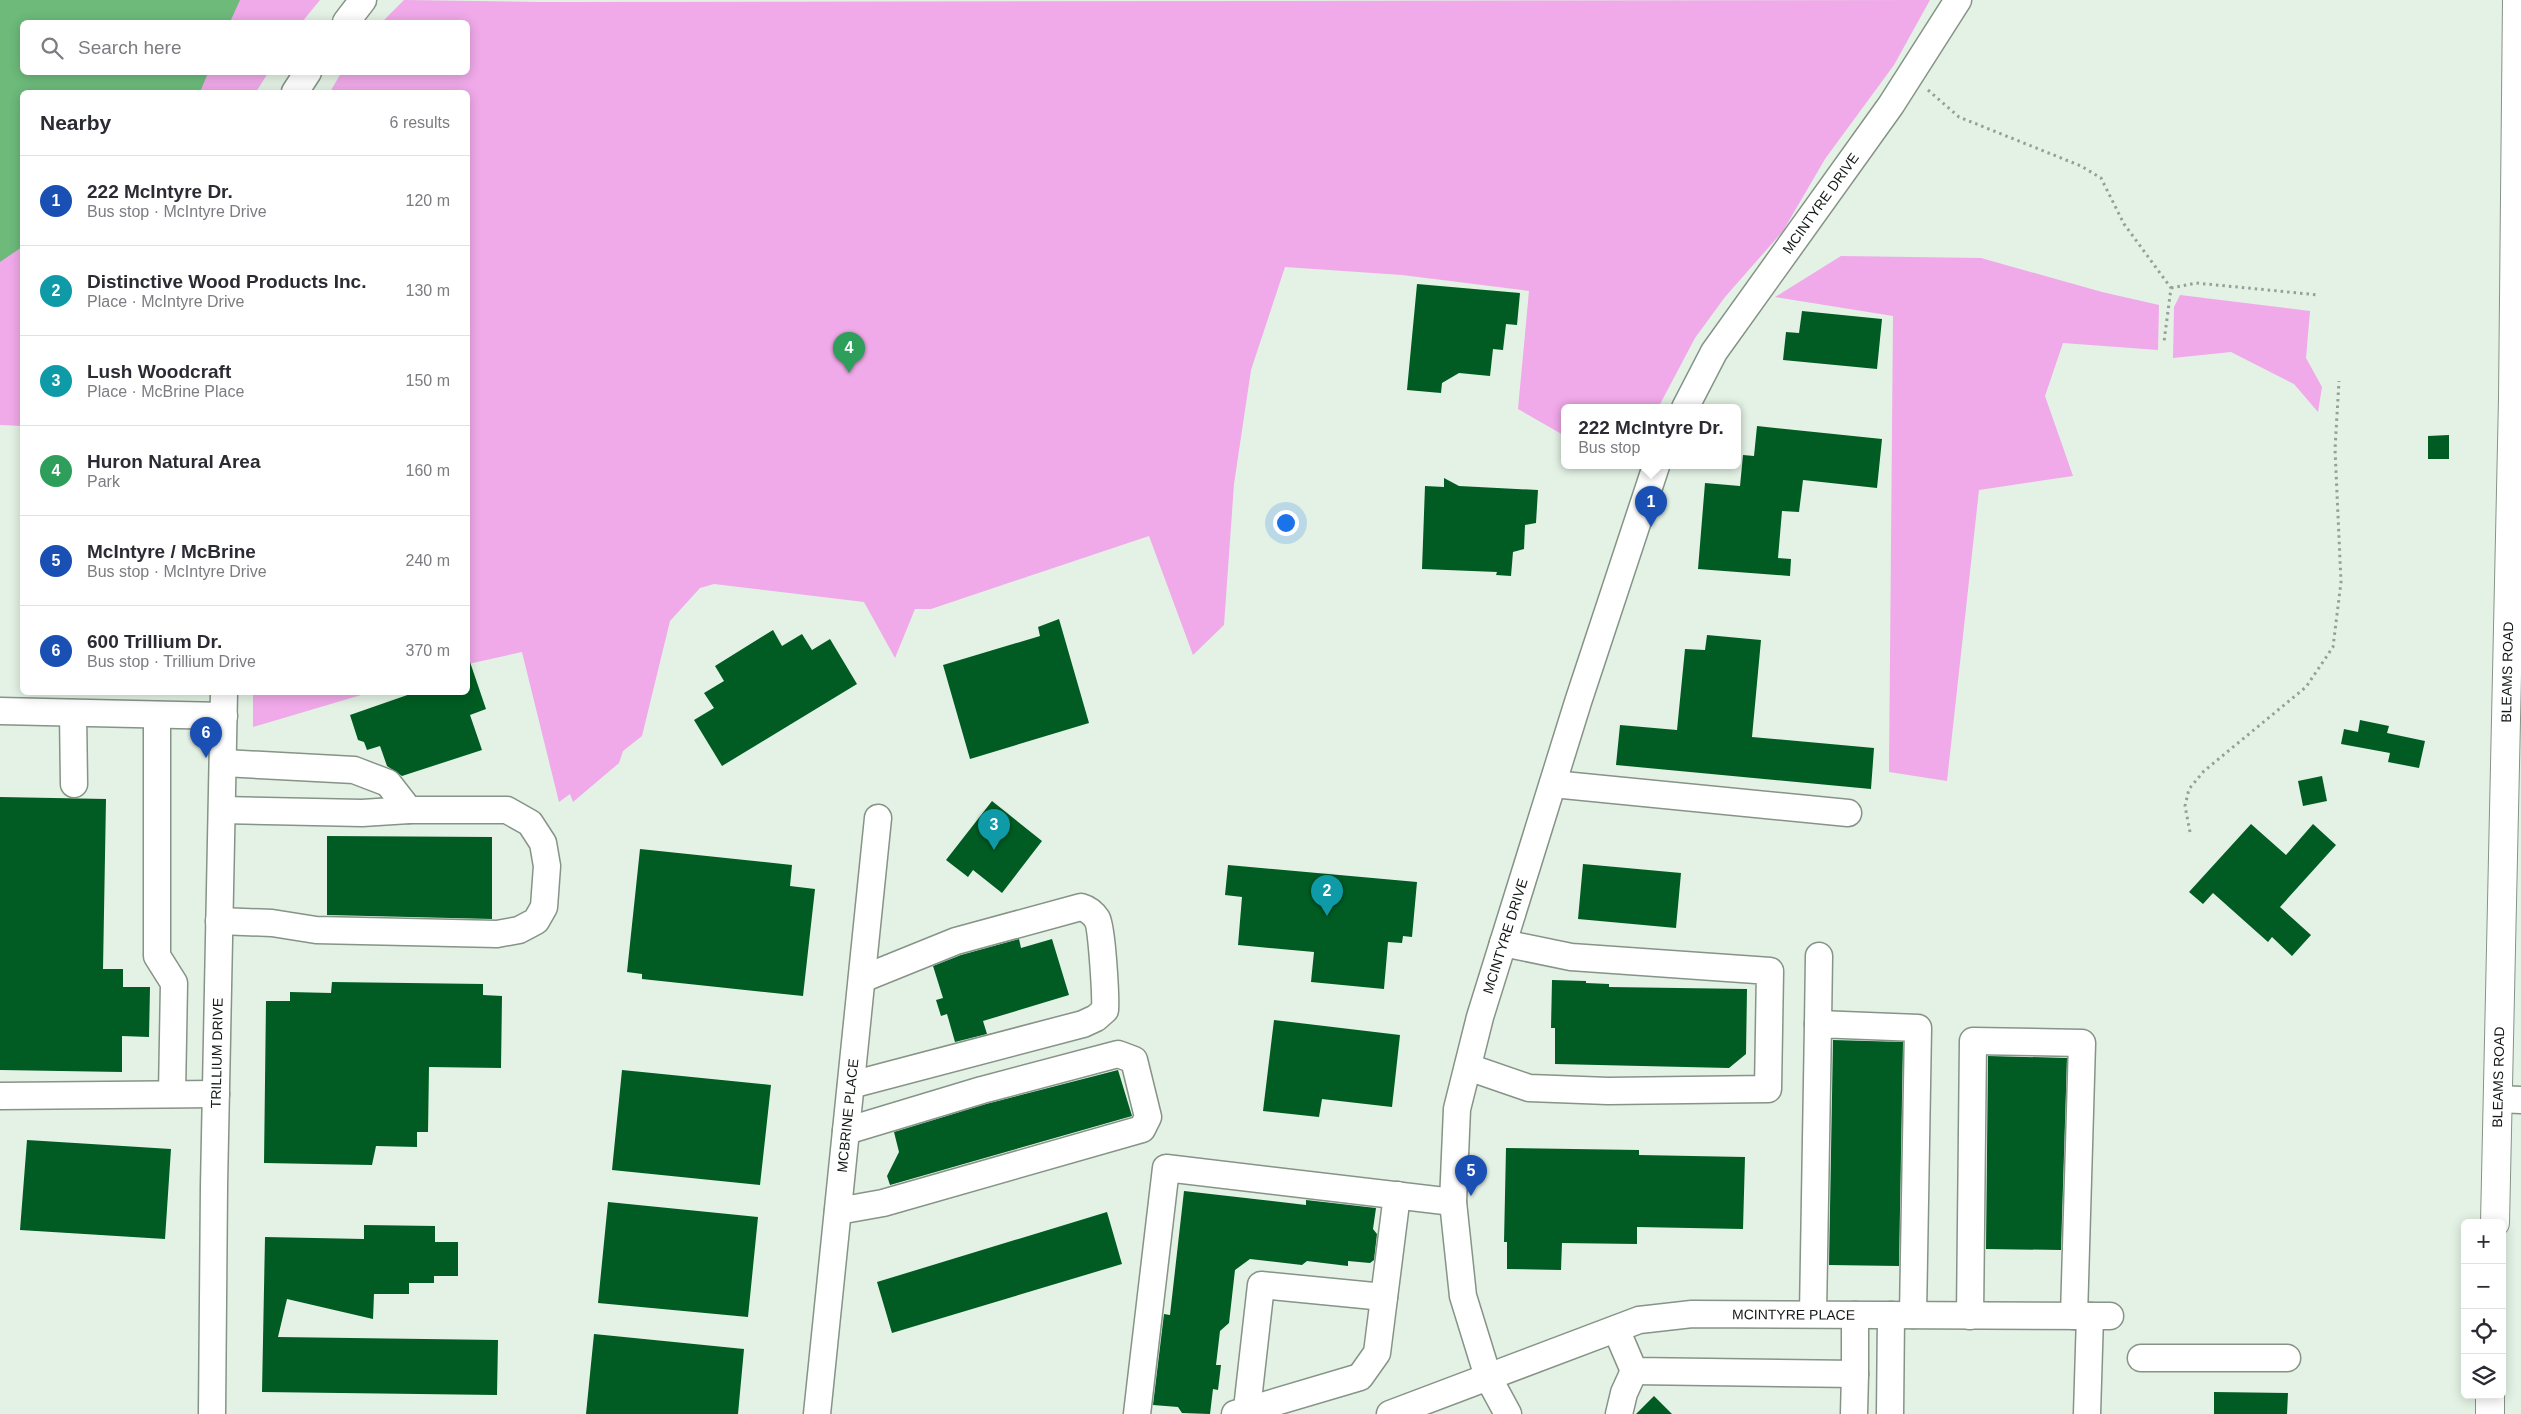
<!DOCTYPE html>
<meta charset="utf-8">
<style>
:root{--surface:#fff;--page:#f2f2f3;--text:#2b2b33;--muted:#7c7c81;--line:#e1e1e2;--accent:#891e84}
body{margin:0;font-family:Helvetica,sans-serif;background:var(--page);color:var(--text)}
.controls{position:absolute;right:15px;bottom:15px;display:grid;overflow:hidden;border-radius:8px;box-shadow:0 2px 12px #0003}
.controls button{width:45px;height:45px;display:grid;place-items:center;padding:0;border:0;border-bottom:1px solid var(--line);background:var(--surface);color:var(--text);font:25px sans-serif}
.you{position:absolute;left:1285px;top:522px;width:18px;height:18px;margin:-12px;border:4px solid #fff;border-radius:50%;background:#1a73e8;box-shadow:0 0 0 8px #1a73e833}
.badge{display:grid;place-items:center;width:32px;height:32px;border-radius:50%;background:var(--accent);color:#fff;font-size:16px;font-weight:700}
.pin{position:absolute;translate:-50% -41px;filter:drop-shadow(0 1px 2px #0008)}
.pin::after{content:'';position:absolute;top:26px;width:18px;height:15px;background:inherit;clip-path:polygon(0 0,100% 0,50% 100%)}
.popup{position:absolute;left:1561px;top:404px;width:180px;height:65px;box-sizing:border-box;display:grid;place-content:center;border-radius:8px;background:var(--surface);filter:drop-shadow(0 1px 4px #0005);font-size:16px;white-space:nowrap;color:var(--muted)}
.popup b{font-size:19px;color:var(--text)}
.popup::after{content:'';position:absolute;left:50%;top:100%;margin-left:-10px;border:10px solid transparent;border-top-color:var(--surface)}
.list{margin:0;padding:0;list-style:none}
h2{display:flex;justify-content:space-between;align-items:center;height:65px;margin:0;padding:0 20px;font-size:21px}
h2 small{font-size:16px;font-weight:400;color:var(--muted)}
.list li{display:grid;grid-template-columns:32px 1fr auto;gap:15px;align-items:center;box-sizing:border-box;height:90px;padding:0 20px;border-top:1px solid var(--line)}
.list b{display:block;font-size:19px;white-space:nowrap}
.list p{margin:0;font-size:16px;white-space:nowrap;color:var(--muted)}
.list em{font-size:16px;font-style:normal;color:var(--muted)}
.icon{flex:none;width:28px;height:28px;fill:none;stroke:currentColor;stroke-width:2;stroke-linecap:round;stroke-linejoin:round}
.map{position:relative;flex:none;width:2521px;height:1414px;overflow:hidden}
.search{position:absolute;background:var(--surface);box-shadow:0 2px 12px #0003;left:20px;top:20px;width:450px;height:55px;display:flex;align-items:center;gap:12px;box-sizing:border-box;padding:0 18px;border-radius:8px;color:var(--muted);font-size:19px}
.panel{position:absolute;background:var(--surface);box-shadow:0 2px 12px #0003;left:20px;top:90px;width:450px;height:605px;border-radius:8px}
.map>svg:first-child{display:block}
.green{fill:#f0a9e9}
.water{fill:#6dba7b}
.building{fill:#005c22}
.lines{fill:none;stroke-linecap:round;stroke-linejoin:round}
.minor-casing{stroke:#869387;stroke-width:29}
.major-casing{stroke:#869387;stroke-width:30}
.path{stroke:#95a197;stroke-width:3;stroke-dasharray:2.5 4;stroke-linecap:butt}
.minor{stroke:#fff;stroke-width:26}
.major{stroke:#fff;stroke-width:28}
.labels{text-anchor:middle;stroke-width:5;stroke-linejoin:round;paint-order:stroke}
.street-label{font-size:14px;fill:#141915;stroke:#e3f2e5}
</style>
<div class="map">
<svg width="2521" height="1414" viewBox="0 0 2521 1414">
<rect width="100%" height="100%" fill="#e3f2e5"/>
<!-- green -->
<path class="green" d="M0 0H320L302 22H22V72L268 73 256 92H22V426L0 425Z
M404 0 540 2 1930 0 1894 65 1825 159 1783 231 1725 297 1695 338 1658 408H1565V436L1518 409 1529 291 1402 275 1285 267 1251 370 1234 484 1224 625 1193 655 1149 536 931 609H915L895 658 864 602 714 584 700 588 670 621 642 736 623 751 619 763 573 802 570 794 559 802 522 652 468 664V92H330L341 73 468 72V22H382Z
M1841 256 1981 258 2102 292 2159 305 2158 350 2063 343 2045 396 2073 476 1979 490 1947 781 1889 772 1893 316 1775 297Z
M2180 295 2310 311 2306 358 2322 387 2318 412 2294 384 2231 352 2173 358 2174 307Z
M253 693V692L368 693 253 727Z"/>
<!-- water -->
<path class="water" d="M0 0H240L230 22H22V72L208 73 200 92H22V247L0 262Z"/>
<!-- building -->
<path class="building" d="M1417 284 1520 293 1517 325 1506 324 1503 350 1493 349 1490 376 1459 373 1442 383 1441 393 1407 390Z
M1802 311 1882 319 1877 369 1783 360 1786 332 1799 333Z
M1757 426 1882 439 1877 488 1803 480 1799 512 1782 511 1778 558 1791 559 1790 576 1698 569 1705 483 1740 486 1743 455 1754 456Z
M2449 435V459H2428V436Z
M1444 478 1459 486 1538 490 1536 523 1525 525 1524 549 1513 552 1511 576 1496 575 1497 572 1422 569 1425 486 1444 487Z
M1059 619 1089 723 970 759 943 665 1040 636 1038 627Z
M773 630 782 646 802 634 812 650 830 639 857 684 722 766 694 720 714 708 704 693 724 681 715 666Z
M1707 635 1761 640 1752 737 1874 748 1871 789 1616 765 1620 725 1677 730 1685 649 1705 650Z
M470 662 486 709 470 715 482 750 402 776 387 766 380 746 367 750 364 742 358 740 350 715 416 692H468V663Z
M2360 720 2389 726 2387 733 2425 741 2419 768 2388 762 2390 753 2341 744 2344 729 2358 732Z
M2322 776 2327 801 2303 806 2298 781Z
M0 797 106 799 103 969H123V987H150L149 1037 122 1036V1072L0 1070Z
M992 801 1042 841 1002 893 973 870 968 877 946 860Z
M2251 824 2286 855 2313 824 2336 845 2280 907 2311 935 2292 956 2272 937 2268 942 2213 893 2203 904 2189 892Z
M327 836 492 837V919L327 915Z
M640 849 792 865 790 886 815 889 803 996 642 979V974L627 972Z
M1583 864 1681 873 1676 928 1578 919Z
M1228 865 1417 882 1412 937 1403 936 1402 943 1388 942 1384 989 1311 982 1314 952 1238 945 1242 897 1225 895Z
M1019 939 1021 948 1052 939 1069 995 983 1021 987 1034 955 1042 947 1014 941 1016 936 1000 943 998 933 966 961 955Z
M1552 980 1586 981V983L1609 984V987L1747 989 1746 1054 1729 1068 1555 1064V1028H1551Z
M332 982 483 984V995L502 996 501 1068 429 1067 428 1132H417V1147L376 1146 372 1165 264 1163 266 1001H290V992L331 993Z
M1274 1020 1400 1035 1392 1107 1322 1099 1319 1117 1263 1111Z
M1833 1040 1903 1042 1899 1266 1829 1265Z
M1988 1056 2067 1058 2061 1250 1986 1249Z
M622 1070 771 1085 760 1185 612 1170Z
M1118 1070 1132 1116 890 1185 887 1176 899 1152 894 1132 986 1104Z
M27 1140 171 1149 165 1239 20 1230Z
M1506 1148 1639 1150V1155L1745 1157 1743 1229 1637 1227V1244L1562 1243 1561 1270 1507 1269V1242H1504Z
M1184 1191 1306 1205V1200L1376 1208 1373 1229 1377 1234 1374 1260 1370 1263 1348 1261V1266L1307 1261 1302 1265 1250 1259 1235 1270 1229 1323 1220 1331 1216 1365H1221L1218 1390 1213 1389 1210 1414 1182 1413 1178 1407 1153 1405 1164 1314 1170 1315Z
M608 1202 758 1217 748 1317 598 1303Z
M1107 1212 1122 1264 892 1333 877 1282Z
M364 1225 435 1226V1242H458V1276H434V1283H409V1294H374L373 1319 287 1299 278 1337 498 1340 497 1395 262 1392 265 1237 364 1239Z
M594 1334 744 1349 738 1414H586Z
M2214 1392 2288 1393 2287 1414H2214Z
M1654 1396 1672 1414H1636Z"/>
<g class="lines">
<defs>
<g id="minor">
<path d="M346 22 363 0"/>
<path d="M295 92 308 72"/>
<path id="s1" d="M1685 408 1714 352 1891 105 1958 0"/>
<path d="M0 711 224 716"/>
<path d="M73 713 74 784"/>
<path d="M157 715V956L174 983 172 1094"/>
<path d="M1553 784 1848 813"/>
<path d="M222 810 362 813 409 810"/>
<path d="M219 921 272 923 316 930 497 934 519 930 536 921 544 907 547 866 543 843 530 823 507 810H409L388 783 354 770 224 763"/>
<path d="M1818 1024 1819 956"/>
<path d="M1468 1067 1529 1088 1608 1091 1768 1089 1770 971 1571 957 1503 943"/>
<path d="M851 1085 1083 1024 1096 1018 1105 1010C1106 997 1102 928 1097 919 1093 913 1088 909 1081 907L956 941 862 979"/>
<path d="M0 1096 216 1094"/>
<path d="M2498 1099 2521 1100"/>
<path d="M838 1211 883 1203 1142 1129 1148 1117 1134 1060 1118 1054 982 1090 846 1131"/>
<path d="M1813 1314 1818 1024 1918 1028 1913 1315"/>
<path d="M1970 1316 1973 1041 2082 1043 2074 1316"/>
<path d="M1616 1329 1634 1371 1855 1374V1315"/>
<path d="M2141 1358H2287"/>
<path id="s2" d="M212 1414 214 1186 224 692"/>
<path id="s3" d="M817 1414 878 818"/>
<path d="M1137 1414 1166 1168 1453 1202"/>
<path d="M1235 1414 1360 1377 1377 1353 1397 1195"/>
<path d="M1248 1414 1247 1409 1261 1285 1384 1297"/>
<path id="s4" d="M1390 1414 1639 1320 1692 1314 2110 1316"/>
<path id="s5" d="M1508 1414 1488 1377 1463 1296 1453 1202 1457 1109 1480 1017 1578 702 1656 466"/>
<path d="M1619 1414 1624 1393 1634 1371"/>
<path d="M1854 1414 1855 1374"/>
<path d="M1890 1414 1891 1315"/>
<path d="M2087 1414 2090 1316"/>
</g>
<g id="major">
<path id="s6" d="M2495 1223 2513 399 2517 0"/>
<path d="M2490 1414V1395"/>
</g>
</defs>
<!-- minor casing -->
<use href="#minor" class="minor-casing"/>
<!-- major casing -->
<use href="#major" class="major-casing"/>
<!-- path -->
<path class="path" d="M1928 90 1959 117 2081 166 2101 178 2124 224 2171 288 2164 342
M2171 288 2196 283 2319 295
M2190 832 2185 806 2189 789 2204 771 2306 687 2333 647 2341 582 2335 449 2339 381"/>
<!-- minor -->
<use href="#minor" class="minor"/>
<!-- major -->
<use href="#major" class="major"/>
</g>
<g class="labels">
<!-- street labels -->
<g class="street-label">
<text dy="5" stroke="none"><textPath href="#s1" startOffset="246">MCINTYRE DRIVE</textPath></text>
<text dy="5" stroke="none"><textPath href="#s6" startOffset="551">BLEAMS ROAD</textPath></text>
<text dy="5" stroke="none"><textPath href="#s5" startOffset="494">MCINTYRE DRIVE</textPath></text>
<text dy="5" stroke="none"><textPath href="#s2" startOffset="361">TRILLIUM DRIVE</textPath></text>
<text dy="5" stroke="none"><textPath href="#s6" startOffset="146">BLEAMS ROAD</textPath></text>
<text dy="5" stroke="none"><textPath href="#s3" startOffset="300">MCBRINE PLACE</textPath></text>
<text dy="5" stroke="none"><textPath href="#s4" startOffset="421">MCINTYRE PLACE</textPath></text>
</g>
</g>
</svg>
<div class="controls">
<button>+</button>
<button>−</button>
<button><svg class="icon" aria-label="locate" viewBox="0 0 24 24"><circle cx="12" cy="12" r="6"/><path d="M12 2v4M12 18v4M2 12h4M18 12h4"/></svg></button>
<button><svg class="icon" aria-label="layers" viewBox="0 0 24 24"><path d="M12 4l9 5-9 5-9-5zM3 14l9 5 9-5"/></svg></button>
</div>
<div class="you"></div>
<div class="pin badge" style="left:1651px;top:527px;background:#1a4fb4">1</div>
<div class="popup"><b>222 McIntyre Dr.</b>Bus stop</div>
<div class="pin badge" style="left:1327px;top:916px;background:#0f9aa8">2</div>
<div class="pin badge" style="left:994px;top:850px;background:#0f9aa8">3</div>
<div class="pin badge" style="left:849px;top:373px;background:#2e9e5b">4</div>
<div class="pin badge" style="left:1471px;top:1196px;background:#1a4fb4">5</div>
<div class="pin badge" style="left:206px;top:758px;background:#1a4fb4">6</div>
<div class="search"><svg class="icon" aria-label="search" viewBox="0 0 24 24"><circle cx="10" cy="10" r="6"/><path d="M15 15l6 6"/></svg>Search here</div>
<section class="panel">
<h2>Nearby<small>6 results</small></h2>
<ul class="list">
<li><span class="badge" style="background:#1a4fb4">1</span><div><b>222 McIntyre Dr.</b><p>Bus stop · McIntyre Drive</p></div><em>120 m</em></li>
<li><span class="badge" style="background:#0f9aa8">2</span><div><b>Distinctive Wood Products Inc.</b><p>Place · McIntyre Drive</p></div><em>130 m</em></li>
<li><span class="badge" style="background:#0f9aa8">3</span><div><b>Lush Woodcraft</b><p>Place · McBrine Place</p></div><em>150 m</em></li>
<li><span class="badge" style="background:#2e9e5b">4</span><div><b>Huron Natural Area</b><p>Park</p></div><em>160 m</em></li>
<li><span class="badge" style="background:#1a4fb4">5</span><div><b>McIntyre / McBrine</b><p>Bus stop · McIntyre Drive</p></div><em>240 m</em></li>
<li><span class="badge" style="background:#1a4fb4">6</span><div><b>600 Trillium Dr.</b><p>Bus stop · Trillium Drive</p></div><em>370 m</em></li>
</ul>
</section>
</div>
